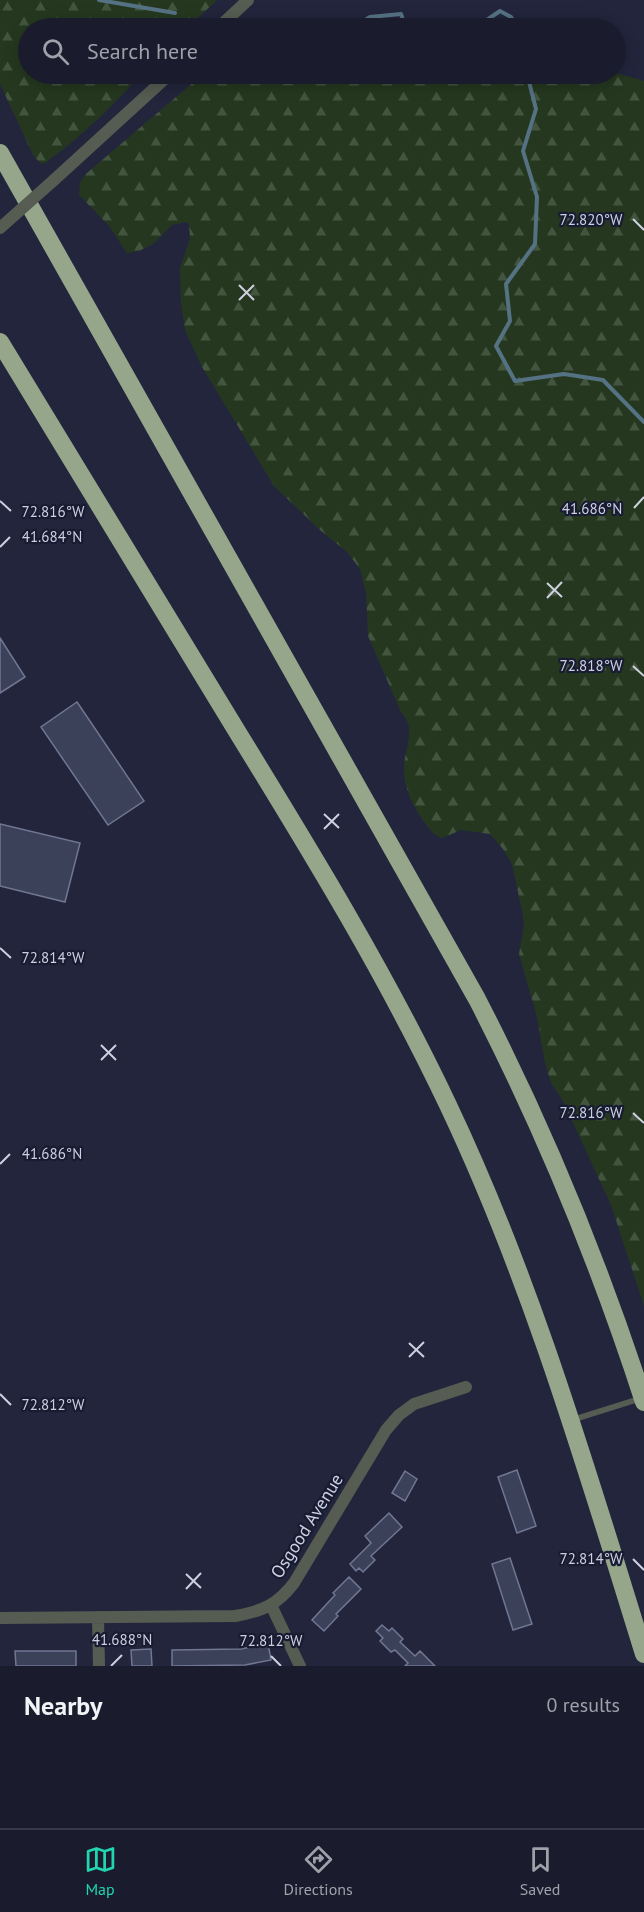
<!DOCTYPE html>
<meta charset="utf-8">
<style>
:root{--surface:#1a1c2d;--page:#272939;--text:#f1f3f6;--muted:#9fa1aa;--line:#383a49;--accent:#20d5b0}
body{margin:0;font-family:"PT Sans",sans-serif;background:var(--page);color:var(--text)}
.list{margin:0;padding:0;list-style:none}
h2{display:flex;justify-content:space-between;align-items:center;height:78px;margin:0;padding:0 24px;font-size:26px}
h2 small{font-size:20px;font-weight:400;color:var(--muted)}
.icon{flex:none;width:33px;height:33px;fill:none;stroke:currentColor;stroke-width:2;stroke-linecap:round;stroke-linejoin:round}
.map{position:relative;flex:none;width:644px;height:1666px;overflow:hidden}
.search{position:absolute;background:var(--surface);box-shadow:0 3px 15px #0003;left:18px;right:18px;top:18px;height:66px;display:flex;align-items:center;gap:15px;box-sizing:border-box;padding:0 21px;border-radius:33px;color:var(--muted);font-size:22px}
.sheet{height:162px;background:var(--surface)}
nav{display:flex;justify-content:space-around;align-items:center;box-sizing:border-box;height:84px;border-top:2px solid var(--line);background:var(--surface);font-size:16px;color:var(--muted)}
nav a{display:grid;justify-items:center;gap:3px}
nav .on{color:var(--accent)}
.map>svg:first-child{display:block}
.forest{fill:url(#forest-firs)}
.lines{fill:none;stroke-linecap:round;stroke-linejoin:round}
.stream{stroke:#557284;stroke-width:4}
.building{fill:#3c415a;stroke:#717692;stroke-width:1.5}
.service{stroke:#565c51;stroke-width:6}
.minor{stroke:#565c51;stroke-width:12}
.motorway{stroke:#95a68a;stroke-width:18}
.minor-bridge{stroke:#565c51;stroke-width:12}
.ticks{fill:none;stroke:#cdd0e0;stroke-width:2}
.labels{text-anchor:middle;stroke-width:4.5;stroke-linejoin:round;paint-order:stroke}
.street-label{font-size:18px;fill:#cdd0e0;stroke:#181c32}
.ticks-label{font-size:15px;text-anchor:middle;fill:#cdd0e0;stroke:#181c32;stroke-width:4.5;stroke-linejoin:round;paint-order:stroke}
</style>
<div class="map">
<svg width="644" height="1666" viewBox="0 0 644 1666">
<defs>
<pattern id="forest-firs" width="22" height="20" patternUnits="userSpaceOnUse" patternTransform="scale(1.5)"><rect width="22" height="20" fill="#25381f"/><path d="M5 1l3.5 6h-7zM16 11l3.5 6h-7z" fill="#43543f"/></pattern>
</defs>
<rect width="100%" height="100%" fill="#22253c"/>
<!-- forest -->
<path class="forest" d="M0 0H217L187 28H28V74H142C114 103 86 133 53 157 48 160 47 163 41 164L33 155 0 84Z
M616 73 644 81V1306L611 1205 562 1099 551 1083 545 1063 537 1017 519 954 524 925 523 916 512 864 503 849 490 834 461 830 442 838C432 835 428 827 422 819 412 804 403 785 404 766 405 747 417 728 401 712L368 636 366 593 360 569 347 552 320 530 274 486 202 367 185 330 181 303 180 268 190 239 189 224 185 222 172 225 153 244 139 251 127 253 110 227 79 195 80 182 87 173 203 74Z"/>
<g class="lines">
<!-- stream -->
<path class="stream" d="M99 0 175 13
M277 28 303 21 332 28
M353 28 370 17 401 14 406 28
M475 28 500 11 511 17 517 28
M527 74 536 109 523 151 537 197 535 244 506 284 510 321 496 346 515 381 564 374 603 380 644 422"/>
</g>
<!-- building -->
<path class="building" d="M0 638 25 677 0 693Z
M77 702 144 801 108 825 41 727Z
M0 824 80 843 65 902 0 886Z
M517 1470 536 1526 517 1533 498 1477Z
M405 1471 417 1479 405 1501 392 1493Z
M389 1513 402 1527 371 1556 375 1560 363 1572 359 1568 356 1571 350 1564 371 1543 365 1536Z
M510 1558 532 1624 513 1630 492 1564Z
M349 1577 361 1589 336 1614 338 1616 324 1631 312 1620 335 1595 333 1593Z
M382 1625 389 1631 392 1628 403 1639 400 1642 415 1656 420 1651 435 1666H405L408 1663 395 1650 391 1652 380 1641 383 1638 376 1631Z
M268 1643 271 1660 245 1665 172 1666V1650L241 1649Z
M151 1649 152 1666H132L131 1650Z
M15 1651H76V1666H16Z"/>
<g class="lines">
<!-- service -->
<path class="service" d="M572 1420 642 1398"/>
<!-- minor -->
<path class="minor" d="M218 28 248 0
M54 180 170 74
M271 1605 300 1666
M98 1617 99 1666
M0 1618 235 1616C263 1611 277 1605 294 1583L386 1430 399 1415 414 1404 466 1387"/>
<!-- motorway -->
<path class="motorway" d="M0 153 477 999C544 1129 599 1263 644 1402
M0 342C79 472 159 603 238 733 313 855 387 976 448 1105 532 1282 586 1468 644 1654"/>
<!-- minor-bridge -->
<path class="minor-bridge" d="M0 228 54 180"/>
</g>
<!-- ticks -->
<path class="ticks" d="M633 219 644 230M239 285 254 300M239 300 254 285M0 501 11 511M634 508 644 497M0 547 10 537M547 583 562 597M547 598 562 582M633 666 644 676M324 814 339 828M324 829 339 814M0 948 11 958M101 1045 116 1060M101 1060 116 1045M633 1113 644 1123M0 1164 10 1154M409 1343 424 1357M409 1357 424 1342M0 1394 11 1405M633 1559 644 1570M186 1574 201 1588M186 1589 201 1573M271 1656 281 1666M111 1666 122 1655"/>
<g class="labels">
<!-- street labels -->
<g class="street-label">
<text transform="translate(307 1526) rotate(-58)" y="6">Osgood Avenue</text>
</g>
</g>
<g class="ticks-label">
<text x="591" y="225">72.820°W</text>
<text x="592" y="514">41.686°N</text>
<text x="53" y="517">72.816°W</text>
<text x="52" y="542">41.684°N</text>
<text x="591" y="671">72.818°W</text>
<text x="53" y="963">72.814°W</text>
<text x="591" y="1118">72.816°W</text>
<text x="52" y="1159">41.686°N</text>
<text x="53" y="1410">72.812°W</text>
<text x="591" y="1564">72.814°W</text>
<text x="122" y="1645">41.688°N</text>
<text x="271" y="1646">72.812°W</text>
</g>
</svg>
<div class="search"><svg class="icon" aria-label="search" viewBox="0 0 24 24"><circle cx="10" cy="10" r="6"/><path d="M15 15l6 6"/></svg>Search here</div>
</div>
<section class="sheet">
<h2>Nearby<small>0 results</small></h2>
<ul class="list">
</ul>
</section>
<nav>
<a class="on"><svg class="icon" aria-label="map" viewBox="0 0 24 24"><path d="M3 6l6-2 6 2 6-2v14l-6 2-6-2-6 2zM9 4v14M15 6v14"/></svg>Map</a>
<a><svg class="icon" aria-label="directions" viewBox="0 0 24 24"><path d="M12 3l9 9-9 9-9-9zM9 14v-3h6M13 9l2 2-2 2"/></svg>Directions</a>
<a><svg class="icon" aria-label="saved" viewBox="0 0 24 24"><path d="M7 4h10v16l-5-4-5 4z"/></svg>Saved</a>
</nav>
